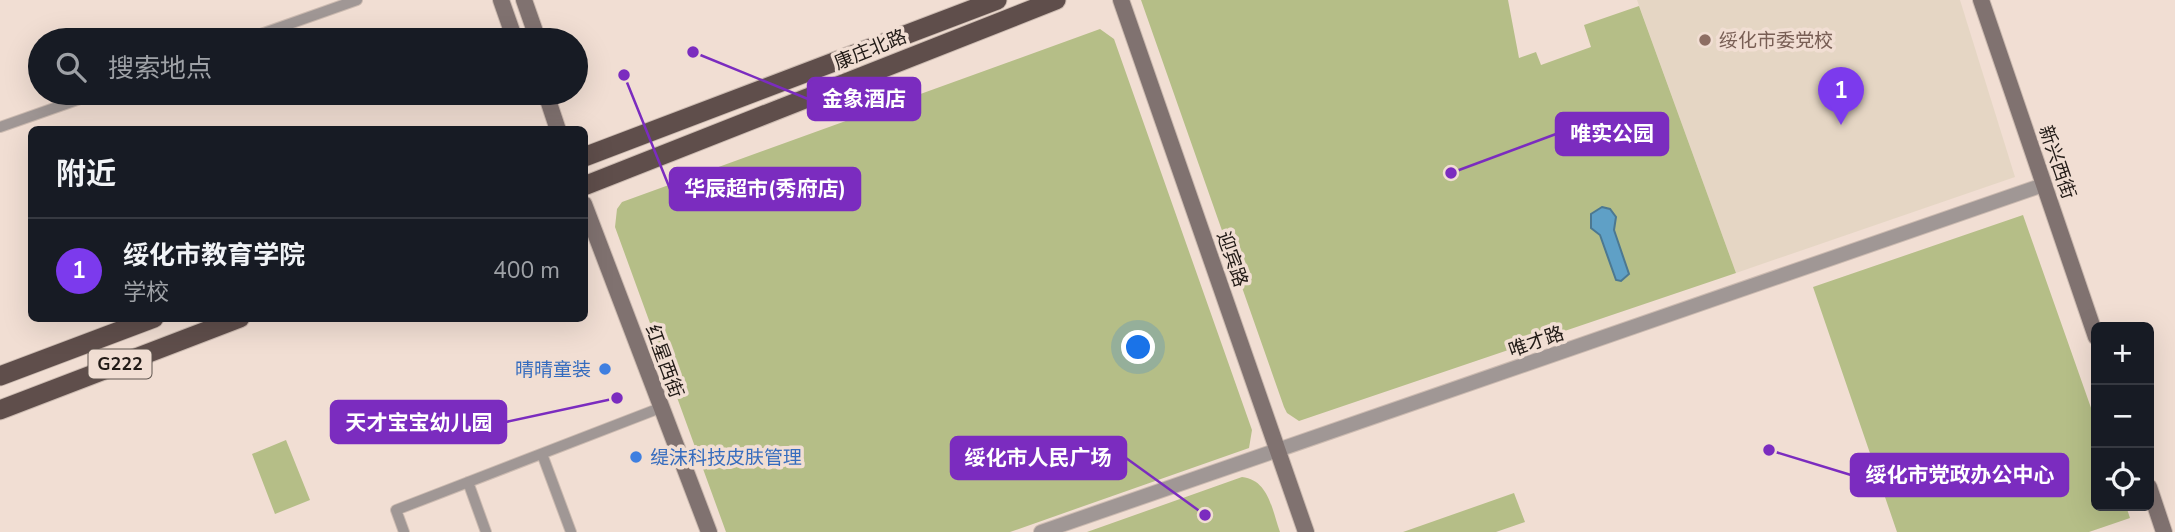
<!DOCTYPE html>
<html lang="zh">
<meta charset="utf-8">
<style>
:root{--surface:#171b24;--page:#242831;--text:#f1f3f6;--muted:#9ea1a6;--line:#363941;--accent:#7c3aed}
body{margin:0;font-family:"Nunito Sans","Noto Sans SC",sans-serif;background:var(--page);color:var(--text)}
.controls{position:absolute;right:21px;bottom:21px;display:grid;overflow:hidden;border-radius:10px;box-shadow:0 7px 28px #0002}
.controls button{width:63px;height:63px;display:grid;place-items:center;padding:0;border:0;border-bottom:2px solid var(--line);background:var(--surface);color:var(--text);font:35px sans-serif}
.you{position:absolute;left:1139px;top:348px;width:24px;height:24px;margin:-18px;border:5px solid #fff;border-radius:50%;background:#1a73e8;box-shadow:0 0 0 10px #1a73e833}
.badge{display:grid;place-items:center;width:46px;height:46px;border-radius:50%;background:var(--accent);color:#fff;font-size:23px;font-weight:700}
.pin{position:absolute;translate:-50% -58px;filter:drop-shadow(0 2px 4px #0008)}
.pin::after{content:'';position:absolute;top:37px;width:24px;height:21px;background:inherit;clip-path:polygon(0 0,100% 0,50% 100%)}
.list{margin:0;padding:0;list-style:none}
h2{display:flex;justify-content:space-between;align-items:center;height:91px;margin:0;padding:0 28px;font-size:30px}
h2 small{font-size:23px;font-weight:400;color:var(--muted)}
.list li{display:grid;grid-template-columns:46px 1fr auto;gap:21px;align-items:center;box-sizing:border-box;height:105px;padding:0 28px;border-top:2px solid var(--line)}
.list b{display:block;font-size:26px;white-space:nowrap}
.list p{margin:0;font-size:23px;white-space:nowrap;color:var(--muted)}
.list em{font-size:23px;font-style:normal;color:var(--muted)}
.icon{flex:none;width:38px;height:38px;fill:none;stroke:currentColor;stroke-width:2;stroke-linecap:round;stroke-linejoin:round}
.map{position:relative;flex:none;width:2175px;height:532px;overflow:hidden}
.search{position:absolute;background:var(--surface);box-shadow:0 7px 28px #0002;left:28px;top:28px;width:560px;height:77px;display:flex;align-items:center;gap:18px;box-sizing:border-box;padding:0 24px;border-radius:38px;color:var(--muted);font-size:26px}
.panel{position:absolute;background:var(--surface);box-shadow:0 7px 28px #0002;left:28px;top:126px;width:560px;height:196px;border-radius:10px}
.map>svg:first-child{display:block}
.education{fill:#e5d6c4}
.green{fill:#b5be87}
.water{fill:#5fa0c6;stroke:#4c7891;stroke-width:2}
.lines{fill:none;stroke-linecap:round;stroke-linejoin:round}
.minor-casing{stroke:#ccbbb1;stroke-width:12}
.tertiary-casing{stroke:#ccbbb1;stroke-width:16}
.secondary-casing{stroke:#ccbbb1;stroke-width:18}
.trunk-casing{stroke:#ccbbb1;stroke-width:21}
.minor{stroke:#a09795;stroke-width:10}
.tertiary{stroke:#a09795;stroke-width:14}
.secondary{stroke:#807270;stroke-width:16}
.trunk{stroke:#5f4e4b;stroke-width:19}
.education-dot{fill:#8d6e63;stroke:#f1ded3;stroke-width:2.5}
.shop-dot{fill:#3f7fe0;stroke:#f1ded3;stroke-width:2.5}
.labels{text-anchor:middle;stroke-width:7;stroke-linejoin:round;paint-order:stroke}
.shield{fill:#f1ded3;stroke:#5f554f;stroke-width:2}
.shield-label{font-size:18px;font-weight:bold;fill:#211a16}
.education-label{font-size:19px;fill:#785e54;stroke:#f1ded3;text-anchor:start}
.street-label{font-size:19px;fill:#211a16;stroke:#f1ded3}
.shop-label{font-size:19px;fill:#366cbe;stroke:#f1ded3;text-anchor:end}
.leader{fill:none;stroke:#7b2cbf;stroke-width:2.5}
.callout-dot{fill:#7b2cbf;stroke:#f1ded3;stroke-width:2.5}
.callout{fill:#7b2cbf;stroke:#7b2cbf;stroke-width:2.5}
.callout-label{font-size:21px;text-anchor:middle;font-weight:bold;fill:#fff}
</style>
<div class="map">
<svg width="2175" height="532" viewBox="0 0 2175 532">
<rect width="100%" height="100%" fill="#f1ded3"/>
<!-- education -->
<path class="education" d="M1637 0H1960L2015 177 1736 273Z"/>
<!-- green -->
<path class="green" d="M1141 0H1508L1519 58 1536 52 1541 65 1591 47 1584 25 1639 6 1736 273 1299 421 1287 413 1284 407Z
M1100 29 1114 39 1252 430 1249 448 1010 532H726L615 227 617 209 622 202Z
M2023 215 2096 422V506H2126L2130 518 2089 532H1897L1813 287Z
M286 440 310 500 275 514 252 454Z
M1242 477C1269 480 1272 510 1280 532H1087Z
M1514 493 1525 522 1496 532H1403Z"/>
<!-- water -->
<path class="water" d="M1602 207 1610 209 1616 217 1614 230 1629 274 1621 281 1616 280 1600 235 1591 228V214Z"/>
<g class="lines">
<defs>
<path id="minor" d="M244 40 357 0
M0 127 97 93
M542 454 571 532
M468 482 486 532
M404 532 396 510 660 408"/>
<path id="tertiary" d="M1041 532 2043 185"/>
<path id="secondary" d="M501 0 515 40
M524 0 538 40
M1121 0 1306 532
M1981 0 2096 337
M548 100 558 130
M584 204 709 532
M2149 487 2164 532"/>
<path id="trunk" d="M584 157 997 0
M584 186 1056 0
M0 376 154 318
M0 410 240 318"/>
</defs>
<!-- minor casing -->
<use href="#minor" class="minor-casing"/>
<!-- tertiary casing -->
<use href="#tertiary" class="tertiary-casing"/>
<!-- secondary casing -->
<use href="#secondary" class="secondary-casing"/>
<!-- trunk casing -->
<use href="#trunk" class="trunk-casing"/>
<!-- minor -->
<use href="#minor" class="minor"/>
<!-- tertiary -->
<use href="#tertiary" class="tertiary"/>
<!-- secondary -->
<use href="#secondary" class="secondary"/>
<!-- trunk -->
<use href="#trunk" class="trunk"/>
</g>
<!-- markers -->
<circle class="education-dot" cx="1705" cy="40" r="7"/>
<g class="shop-dot">
<circle cx="605" cy="369" r="7"/>
<circle cx="636" cy="457" r="7"/>
</g>
<g class="labels">
<!-- shield labels -->
<rect class="shield" x="88.5" y="349.5" width="63" height="29" rx="5"/>
<g class="shield-label">
<text x="120" y="370">G222</text>
</g>
<!-- education labels -->
<g class="education-label">
<text x="1719" y="47">绥化市委党校</text>
</g>
<!-- street labels -->
<g class="street-label">
<text transform="translate(870 49) rotate(-22)" y="7">康庄北路</text>
<text transform="translate(2058 162) rotate(71)" y="7">新兴西街</text>
<text transform="translate(1233 259) rotate(71)" y="7">迎宾路</text>
<text transform="translate(1536 341) rotate(-19)" y="7">唯才路</text>
<text transform="translate(665 361) rotate(70)" y="7">红星西街</text>
</g>
<!-- shop labels -->
<g class="shop-label">
<text x="591" y="376">晴晴童装</text>
<text x="650" y="464" text-anchor="start">缇沫科技皮肤管理</text>
</g>
</g>
<!-- callouts -->
<path class="leader" d="M693 52L808 99M1451 173L1556 134M624 75L670 189M617 398L506 422M1205 515L1126 458M1769 450L1851 475"/>
<g class="callout-dot">
<circle cx="693" cy="52" r="7"/>
<circle cx="1451" cy="173" r="7"/>
<circle cx="624" cy="75" r="7"/>
<circle cx="617" cy="398" r="7"/>
<circle cx="1205" cy="515" r="7"/>
<circle cx="1769" cy="450" r="7"/>
</g>
<g class="callout">
<rect x="808" y="78" width="112" height="42" rx="7"/>
<rect x="1556" y="113" width="112" height="42" rx="7"/>
<rect x="670" y="168" width="190" height="42" rx="7"/>
<rect x="331" y="401" width="175" height="42" rx="7"/>
<rect x="951" y="437" width="175" height="42" rx="7"/>
<rect x="1851" y="454" width="217" height="42" rx="7"/>
</g>
<g class="callout-label">
<text x="864" y="106">金象酒店</text>
<text x="1612" y="141">唯实公园</text>
<text x="765" y="196">华辰超市(秀府店)</text>
<text x="419" y="430">天才宝宝幼儿园</text>
<text x="1038" y="465">绥化市人民广场</text>
<text x="1960" y="482">绥化市党政办公中心</text>
</g>
</svg>
<div class="controls">
<button>+</button>
<button>−</button>
<button><svg class="icon" aria-label="locate" viewBox="0 0 24 24"><circle cx="12" cy="12" r="6"/><path d="M12 2v4M12 18v4M2 12h4M18 12h4"/></svg></button>
</div>
<div class="you"></div>
<div class="pin badge" style="left:1841px;top:125px">1</div>
<div class="search"><svg class="icon" aria-label="search" viewBox="0 0 24 24"><circle cx="10" cy="10" r="6"/><path d="M15 15l6 6"/></svg>搜索地点</div>
<section class="panel">
<h2>附近<small></small></h2>
<ul class="list">
<li><span class="badge">1</span><div><b>绥化市教育学院</b><p>学校</p></div><em>400 m</em></li>
</ul>
</section>
</div>
